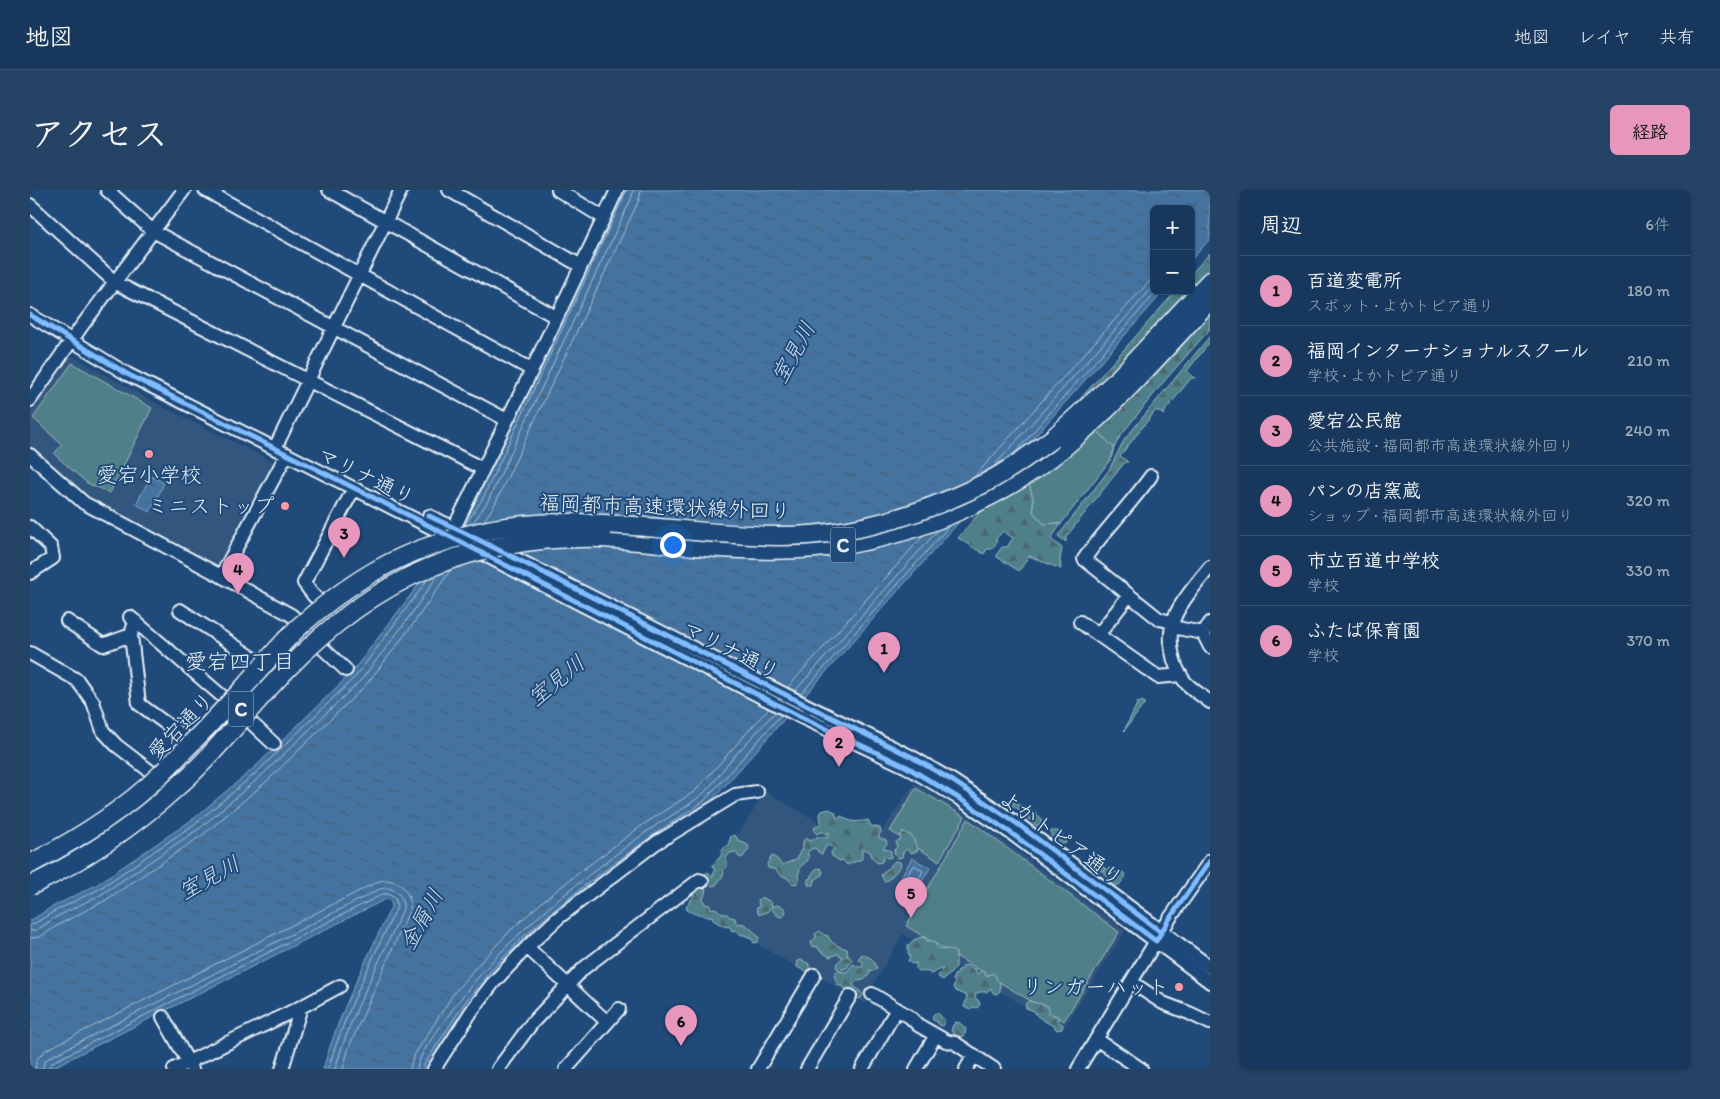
<!DOCTYPE html>
<html lang="ja">
<meta charset="utf-8">
<style>
:root{--surface:#17385c;--page:#244365;--text:#f1f3f6;--muted:#9eacbb;--line:#365272;--accent:#e797bd}
body{margin:0;font-family:Itim,"Klee One",sans-serif;background:var(--page);color:var(--text)}
.controls{position:absolute;right:15px;top:15px;display:grid;overflow:hidden;border-radius:8px;box-shadow:0 1px 4px #0004}
.controls button{width:45px;height:45px;display:grid;place-items:center;padding:0;border:0;border-bottom:1px solid var(--line);background:var(--surface);color:var(--text);font:25px sans-serif}
.you{position:absolute;left:642px;top:354px;width:18px;height:18px;margin:-12px;border:4px solid #fff;border-radius:50%;background:#1a73e8;box-shadow:0 0 0 8px #1a73e833}
.badge{display:grid;place-items:center;width:32px;height:32px;border-radius:50%;background:var(--accent);color:#111;font-size:16px;font-weight:700}
.pin{position:absolute;translate:-50% -41px;filter:drop-shadow(0 1px 2px #0008)}
.pin::after{content:'';position:absolute;top:26px;width:18px;height:15px;background:inherit;clip-path:polygon(0 0,100% 0,50% 100%)}
.list{margin:0;padding:0;list-style:none}
h2{display:flex;justify-content:space-between;align-items:center;height:65px;margin:0;padding:0 20px;font-size:21px}
h2 small{font-size:16px;font-weight:400;color:var(--muted)}
.list li{display:grid;grid-template-columns:32px 1fr auto;gap:15px;align-items:center;box-sizing:border-box;height:70px;padding:0 20px;border-top:1px solid var(--line)}
.list b{display:block;font-size:19px;white-space:nowrap}
.list p{margin:0;font-size:16px;white-space:nowrap;color:var(--muted)}
.list em{font-size:16px;font-style:normal;color:var(--muted)}
.map{position:relative;flex:none;width:1180px;height:879px;overflow:hidden;border-radius:8px}
header{display:flex;align-items:center;gap:30px;box-sizing:border-box;height:70px;padding:0 25px;background:var(--surface);border-bottom:1px solid var(--line)}
header strong{font-size:24px}
nav{display:flex;gap:28px;margin-inline-start:auto;font-size:18px}
.intro{display:flex;align-items:center;justify-content:space-between;box-sizing:border-box;height:120px;padding:0 30px}
h1{margin:0;font-size:35px}
.button{padding:12px 22px;border-radius:8px;background:var(--accent);color:#111;font-size:18px;font-weight:700}
main{display:flex;gap:30px;padding:0 30px}
aside{flex:1;background:var(--surface);border-radius:8px;box-shadow:0 1px 4px #0004}
.map>svg:first-child{display:block}
.built{fill:#33577d}
.green{fill:#50808a;stroke:#9cb8c1}
.forest{fill:url(#forest-firs);stroke:#9cb8c1}
.water{fill:url(#water-ripples);stroke:#86a5c3}
.lines{fill:none;stroke-linecap:round;stroke-linejoin:round}
.shore{stroke:#a6bfd5;stroke-width:1}
.minor-casing{stroke:#e8f1f8;stroke-width:16}
.highway-casing{stroke:#e8f1f8;stroke-width:21}
.minor{stroke:#1f4a7a;stroke-width:12}
.highway{stroke:#1f4a7a;stroke-width:18}
.highway-bridge-casing{stroke:#e8f1f8;stroke-width:21;stroke-linecap:butt}
.highway-bridge{stroke:#1f4a7a;stroke-width:18}
.cycleway-casing{stroke:#1f4a7a;stroke-width:8}
.cycleway{stroke:#80bcff;stroke-width:5}
.poi-dot{fill:#ff9aa2;stroke:#1f4a7a;stroke-width:2}
.labels{text-anchor:middle;stroke-width:4;stroke-linejoin:round;paint-order:stroke}
.shield{fill:#1f4a7a;stroke:#acbfd2;stroke-width:1}
.shield-label{font-size:20px;font-weight:bold;fill:#e8f1f8}
.poi-label{font-size:21px;fill:#e8f1f8;stroke:#1f4a7a;text-anchor:end}
.street-label{font-size:21px;fill:#e8f1f8;stroke:#1f4a7a}
.water-label{font-size:22px;font-style:italic;fill:#cfdeeb;stroke:#1f4a7a}
.neighbourhood-label{font-size:22px;fill:#e8f1f8;stroke:#1f4a7a}
</style>
<header>
<strong>地図</strong>
<nav><a>地図</a><a>レイヤ</a><a>共有</a></nav>
</header>
<div class="intro"><h1>アクセス</h1><a class="button">経路</a></div>
<main>
<div class="map">
<svg width="1180" height="879" viewBox="0 0 1180 879">
<defs>
<pattern id="forest-firs" width="22" height="20" patternUnits="userSpaceOnUse" patternTransform="scale(1.25)"><rect width="22" height="20" fill="#50808a"/><path d="M5 1l3.5 6h-7zM16 11l3.5 6h-7z" fill="#4c676d"/></pattern>
<pattern id="water-ripples" width="26" height="14" patternUnits="userSpaceOnUse" patternTransform="scale(1.25)"><rect width="26" height="14" fill="#4473a0"/><path d="M2 4q2-2 4 0t4 0M15 11q2-2 4 0t4 0" fill="none" stroke="#455e75"/></pattern>
</defs>
<rect width="100%" height="100%" fill="#1f4a7a"/>
<filter id="ink" filterUnits="userSpaceOnUse"><feTurbulence type="fractalNoise" baseFrequency=".02" numOctaves="2"/><feDisplacementMap in="SourceGraphic" scale="10" xChannelSelector="R" yChannelSelector="G"/><feConvolveMatrix kernelMatrix="1 2 1 2 8 2 1 2 1" color-interpolation-filters="sRGB"/></filter>
<g filter="url(#ink)">
<!-- built -->
<path class="built" d="M40 165 131 216 244 272 189 377 57 307 0 257V219Z
M884 593 920 614 964 644 1095 741 1033 839 873 744 836 807 839 809 836 814 780 781 778 784 662 715 736 601 838 662Z"/>
<!-- green -->
<path class="green" d="M42 173 122 218 80 303 57 293 24 264 32 255 3 228Z
M1065 238 1084 258 1081 269 1031 334 1027 333 1014 334 1003 322V308L998 291Z
M1112 511 1115 513 1094 541 1108 512 1110 513Z
M886 598 935 627 909 671 860 641Z
M938 629 1089 742 1034 831 876 736Z"/>
<!-- forest -->
<path class="forest" d="M1180 63V83C1173 90 1169 88 1161 96V84Z
M1146 101H1156L1141 118 1128 140 1018 245Z
M1180 124V139L1136 189 1091 245 1084 258 1065 238 1145 155 1167 139Z
M1180 146V152L1157 181 1165 188H1161L1135 221 1134 225 1126 220 1090 266 1098 272H1095L1036 347V352L1028 346 1079 280 1094 250Z
M998 291 1003 308V322L1014 334 1027 333 1031 334 1021 349 1032 358 1030 370 1031 379 999 366 989 381 967 367V364L972 357H977L983 348 973 341 966 349 967 352 962 359H957L954 364 928 348 957 314Z
M983 612C988 613 1007 624 1010 627 1011 628 1012 632 1012 634L1006 636C998 629 994 620 983 617Z
M799 619 805 622 807 628 812 626C819 633 830 632 838 630L841 636 850 638 851 642 849 645V648L856 650 857 654 853 658 861 661V667L857 668 854 666 852 672 847 673 842 667 840 662 832 658V669L817 675 813 670 810 671 802 666 801 662 804 659 803 657 797 655 792 664 788 662 786 658 781 659 777 663 779 666 778 670 769 678 770 680 768 685 769 691 766 694 762 693 756 687 751 686 746 680 738 678 737 674 742 666 746 668 752 675 767 669 770 661 773 660V651L776 648 781 651 787 647H798L799 642 796 644 792 641 787 644 784 641 785 637 791 634 790 624 792 621Z
M1021 641H1027L1032 643V648L1035 649 1036 653 1033 654 1028 650 1027 647 1021 646Z
M873 642 882 646 888 660 882 663 877 659 873 662 872 667 868 668 865 665 864 660 867 657 866 652 871 649 870 646Z
M705 645 708 650 718 655 719 659 712 668 708 666 706 662 700 663 696 668 697 677 693 680 694 684 686 695 682 696 673 685 678 682 682 687 685 681 682 675 691 666C691 661 694 657 698 655L701 646Z
M1062 668 1074 677 1075 680 1079 678 1088 683 1093 682 1096 686 1089 695H1084L1075 685V681H1070L1059 673V670Z
M865 671 870 672 871 676 858 690 854 691 851 685Z
M790 678 793 681 792 685 785 690 784 695H778V689L781 688V685L786 679Z
M671 696 676 700 673 710 675 714 680 715 681 719 685 718C690 721 691 724 697 724L700 727 705 728 706 733 715 734C720 738 725 742 729 747L728 752 724 753 721 748 714 745H711L706 740 702 741 699 736 695 737 683 730 682 726 677 727C672 724 671 724 665 724L657 720 656 716 664 706 663 702Z
M732 707 741 712 742 716 738 721 729 725 726 719 729 716 728 710Z
M747 715 753 717 756 720 755 724 752 727 748 726 742 720 743 716Z
M790 741 794 745 798 746C801 754 810 757 817 759L818 764 816 766H819L822 770 817 778 809 780 806 777 807 773 813 767 807 764 800 767 789 760 788 757 782 756 781 752 786 748 785 744Z
M891 747 895 748 897 751H903L908 758 915 760 919 759 926 763V777C924 780 916 788 913 790L908 787 913 778 901 784 898 782 889 781 886 778V773L882 774 878 771 880 766 878 763V755L884 750Z
M832 764 842 769 847 778 844 781 839 780 840 784 834 790 826 791 823 795 833 804 831 808 827 809 817 801 815 798 807 794 804 784 807 781 817 782 823 774 828 777H832L834 773 828 769Z
M772 770 779 774V780L775 781 767 777 768 771Z
M937 775 941 778 945 779 947 784 951 781 955 782 956 786 963 783 966 786V789L970 793V801L967 804 963 803 961 798 957 802C953 802 949 801 945 805L946 809 949 811 950 815 947 818 943 817 940 820 934 817 937 806 926 801 923 798 925 793 923 790 924 785 927 784 928 780 932 779 933 776Z
M999 811 1018 816 1019 821 1017 824 1021 826 1023 825 1028 826V831L1033 835 1032 839 1027 840C1021 832 1008 831 1004 821L996 818 995 814Z
M905 823 909 824 911 827 914 829V835L910 836 906 831 903 830 902 826Z
M926 832 930 833 936 839 935 844 932 847 924 844 921 841 923 835Z"/>
<!-- water -->
<path class="water" d="M593 0H1180V49L1161 70V19H1124V101H1134L678 615 625 650 439 815 398 879H293C309 822 337 769 362 715L360 711 356 709 20 879H0V731L20 718 66 695 163 629 224 578 322 482 386 398 448 306Z
M121 286 134 293 120 322 106 314Z
M882 668 900 678 883 707 865 697Z"/>
<g class="lines">
<!-- shore -->
<path class="shore" d="M984 264 1127 101
M964 276 1124 96
M945 286 1124 86
M454 331 465 314 609 10 611 0
M443 333 458 311 602 7 603 0
M435 335 453 308 597 0
M758 497 893 346
M765 501 908 340
M771 504 920 335
M883 676H886L893 681 883 699 880 700 873 694Z
M0 735 4 734 23 722 69 699 166 633 227 582 326 486 398 389
M0 741 7 740 26 727 72 704 170 638 231 586 331 490 375 433 408 385
M0 748 10 747 30 734 76 710 174 644 236 592 336 495 381 437 420 381
M5 879 7 869 16 860 347 692C365 685 382 700 380 719L319 857 313 879
M13 879 14 872 20 867 350 699C364 695 374 705 373 719 350 772 321 823 305 879
M19 879 20 875 23 872 353 704H358L365 708 367 717C342 770 315 823 298 879
M380 879 383 867 424 803 446 777 482 739 513 711 555 678 614 634 665 601 738 519
M387 879C388 866 405 844 413 833 468 752 538 700 616 642 633 630 653 620 669 607 681 598 690 583 699 572 714 555 730 539 745 522
M394 879V875L435 812 456 786 491 749 522 722 563 689 622 646 674 611 751 525"/>
<defs>
<path id="minor" d="M77 0 123 41 477 230
M175 0 502 180
M299 0 526 127
M419 0 551 76
M528 0 574 28
M0 15 86 93 453 279
M0 125 97 184 428 351
M0 210 51 137 154 0
M245 258 371 0
M0 265 54 313 191 386 257 264
M1121 286C1100 315 1075 340 1054 369L1129 429 1143 432
M399 326 433 342 776 515 882 567 923 591 989 635 1180 777
M0 337 21 357 23 368 0 383
M421 344 502 180 587 0
M445 360 767 525 877 577 930 609 981 643 1180 792
M402 370 437 351
M1180 377C1168 392 1154 407 1146 424 1136 445 1141 475 1156 493 1163 500 1172 506 1180 512
M191 386 261 425 272 435
M296 417 283 405 274 393 324 298
M150 420 234 475
M100 427 200 513
M37 431 73 455 101 445
M105 431 101 445 109 514 164 554
M1050 432 1128 487 1151 485
M1142 437 1173 443 1180 433
M1173 443 1180 457
M1069 444 1099 405
M284 450 316 480
M0 463 47 490 63 512 73 541 86 555 129 588
M214 526 244 554
M497 757 577 832
M1101 792 1133 813 1159 823 1180 833
M842 804 880 827 888 835 916 851 925 853 964 879
M133 827 162 879
M1066 849 1111 879
M144 879 271 817 310 796
M252 879 271 817
M404 879 443 819 463 793 497 757 528 728 626 653 705 605 727 602
M468 879 502 833 554 778 669 690 672 691
M536 879 589 819
M728 879 784 785
M777 879 820 806
M832 879 867 819
M886 879 903 850
M936 879 944 865
M1048 879 1140 728 1180 671"/>
<path id="highway" d="M1023 248 1086 191 1180 91
M572 348C645 353 721 365 795 357 877 349 969 311 1033 258 1087 214 1133 161 1180 110
M236 490C267 454 300 422 342 397
M58 659 79 639 119 610 179 553 200 530"/>
</defs>
<!-- minor casing -->
<use href="#minor" class="minor-casing"/>
<!-- highway casing -->
<use href="#highway" class="highway-casing"/>
<!-- minor -->
<use href="#minor" class="minor"/>
<!-- highway -->
<use href="#highway" class="highway"/>
<defs>
<path id="highway-bridge" d="M2 673C48 649 93 621 131 584 157 558 183 531 208 504 229 481 248 456 271 435 305 405 346 376 389 360 420 349 452 339 485 336 573 326 660 345 747 346 819 347 891 325 955 293 979 281 1001 264 1023 248
M0 696C54 670 103 637 147 597 187 562 218 519 255 481 345 387 441 345 572 348"/>
</defs>
<!-- highway-bridge casing -->
<use href="#highway-bridge" class="highway-bridge-casing"/>
<!-- highway-bridge -->
<use href="#highway-bridge" class="highway-bridge"/>
<defs>
<path id="cycleway" d="M0 125 97 184 386 329 767 525 877 577 930 609 981 643 1126 751 1140 728 1180 671
M399 326 433 342 776 515 882 567 923 591 989 635 1131 742"/>
</defs>
<!-- cycleway casing -->
<use href="#cycleway" class="cycleway-casing"/>
<!-- cycleway -->
<use href="#cycleway" class="cycleway"/>
</g>
</g>
<!-- markers -->
<g class="poi-dot">
<circle cx="119" cy="264" r="5"/>
<circle cx="255" cy="316" r="5"/>
<circle cx="1149" cy="797" r="5"/>
</g>
<g class="labels">
<!-- shield labels -->
<g class="shield">
<rect x="800.5" y="337.5" width="25" height="35" rx="4"/>
<rect x="198.5" y="501.5" width="25" height="35" rx="4"/>
</g>
<g class="shield-label">
<text x="813" y="362">C</text>
<text x="211" y="526">C</text>
</g>
<!-- poi labels -->
<g class="poi-label">
<text x="119" y="292" text-anchor="middle">愛宕小学校</text>
<text x="245" y="323">ミニストップ</text>
<text x="1139" y="804">リンガーハット</text>
</g>
<!-- street labels -->
<g class="street-label">
<text transform="translate(336 286) rotate(26)" y="7">マリナ通り</text>
<text transform="translate(635 317) rotate(2)" y="7">福岡都市高速環状線外回り</text>
<text transform="translate(701 460) rotate(27)" y="7">マリナ通り</text>
<text transform="translate(151 536) rotate(-46)" y="7">愛宕通り</text>
<text transform="translate(1031 648) rotate(36)" y="7">よかトピア通り</text>
</g>
<!-- water labels -->
<g class="water-label">
<text transform="translate(763 162) rotate(-61)" y="8">室見川</text>
<text transform="translate(526 490) rotate(-39)" y="8">室見川</text>
<text transform="translate(179 687) rotate(-29)" y="8">室見川</text>
<text transform="translate(391 729) rotate(-61)" y="8">金屑川</text>
</g>
<!-- neighbourhood labels -->
<g class="neighbourhood-label">
<text x="210" y="479">愛宕四丁目</text>
</g>
</g>
</svg>
<div class="controls">
<button>+</button>
<button>−</button>
</div>
<div class="you"></div>
<div class="pin badge" style="left:854px;top:483px">1</div>
<div class="pin badge" style="left:809px;top:577px">2</div>
<div class="pin badge" style="left:314px;top:368px">3</div>
<div class="pin badge" style="left:208px;top:404px">4</div>
<div class="pin badge" style="left:881px;top:728px">5</div>
<div class="pin badge" style="left:651px;top:856px">6</div>
</div>
<aside>
<h2>周辺<small>6件</small></h2>
<ul class="list">
<li><span class="badge">1</span><div><b>百道変電所</b><p>スポット · よかトピア通り</p></div><em>180 m</em></li>
<li><span class="badge">2</span><div><b>福岡インターナショナルスクール</b><p>学校 · よかトピア通り</p></div><em>210 m</em></li>
<li><span class="badge">3</span><div><b>愛宕公民館</b><p>公共施設 · 福岡都市高速環状線外回り</p></div><em>240 m</em></li>
<li><span class="badge">4</span><div><b>パンの店窯蔵</b><p>ショップ · 福岡都市高速環状線外回り</p></div><em>320 m</em></li>
<li><span class="badge">5</span><div><b>市立百道中学校</b><p>学校</p></div><em>330 m</em></li>
<li><span class="badge">6</span><div><b>ふたば保育園</b><p>学校</p></div><em>370 m</em></li>
</ul>
</aside>
</main>
